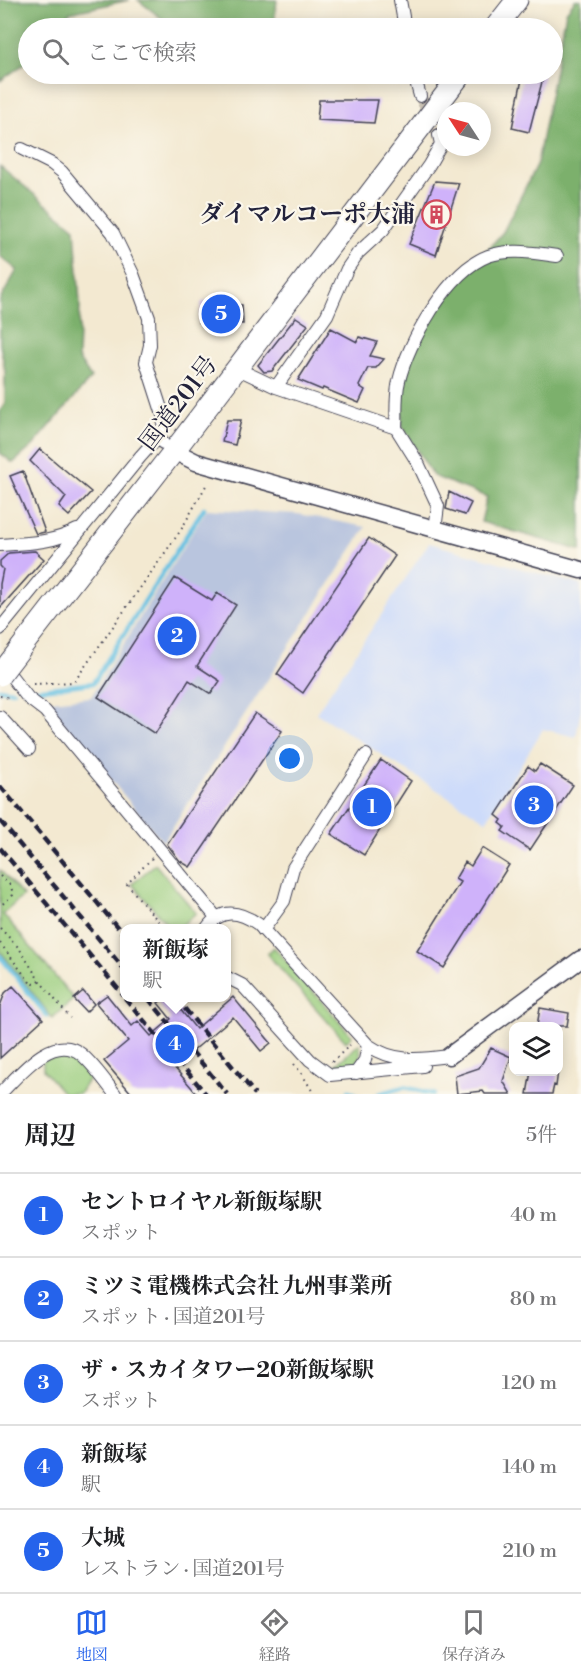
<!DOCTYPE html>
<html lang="ja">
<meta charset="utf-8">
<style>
:root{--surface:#fff;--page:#f6f6f6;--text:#202124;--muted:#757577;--line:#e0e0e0;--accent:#2563eb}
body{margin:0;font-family:"Libre Bodoni","Noto Serif JP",serif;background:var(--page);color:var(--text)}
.controls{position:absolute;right:18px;bottom:18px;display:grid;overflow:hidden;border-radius:12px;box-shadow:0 3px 15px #0003}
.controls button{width:54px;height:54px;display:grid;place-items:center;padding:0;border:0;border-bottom:2px solid var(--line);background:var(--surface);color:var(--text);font:30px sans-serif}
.compass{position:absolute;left:437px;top:102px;width:54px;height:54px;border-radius:50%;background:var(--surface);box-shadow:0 3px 15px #0003;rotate:306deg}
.you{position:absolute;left:290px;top:759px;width:21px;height:21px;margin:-15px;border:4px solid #fff;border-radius:50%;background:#1a73e8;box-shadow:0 0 0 9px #1a73e833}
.badge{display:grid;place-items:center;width:39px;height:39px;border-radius:50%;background:var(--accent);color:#fff;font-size:20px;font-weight:700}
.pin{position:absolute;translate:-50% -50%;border:3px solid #fff;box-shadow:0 2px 6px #0006}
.popup{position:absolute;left:120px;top:924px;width:111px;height:78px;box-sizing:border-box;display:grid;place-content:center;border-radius:12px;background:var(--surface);filter:drop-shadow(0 2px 4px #0005);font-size:20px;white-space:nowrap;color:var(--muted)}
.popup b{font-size:22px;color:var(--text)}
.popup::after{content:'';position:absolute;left:50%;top:100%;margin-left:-12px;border:12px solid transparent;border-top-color:var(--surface)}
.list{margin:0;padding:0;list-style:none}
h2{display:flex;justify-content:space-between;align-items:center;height:78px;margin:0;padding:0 24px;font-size:26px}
h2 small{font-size:20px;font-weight:400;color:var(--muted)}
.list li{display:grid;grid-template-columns:39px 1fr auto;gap:18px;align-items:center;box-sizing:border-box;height:84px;padding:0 24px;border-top:2px solid var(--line)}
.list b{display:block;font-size:22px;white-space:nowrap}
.list p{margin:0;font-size:20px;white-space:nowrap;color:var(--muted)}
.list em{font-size:20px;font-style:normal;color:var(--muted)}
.icon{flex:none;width:33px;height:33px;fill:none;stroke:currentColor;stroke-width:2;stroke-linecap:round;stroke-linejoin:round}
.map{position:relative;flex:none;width:581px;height:1094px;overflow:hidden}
.search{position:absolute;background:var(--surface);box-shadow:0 3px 15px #0003;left:18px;right:18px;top:18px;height:66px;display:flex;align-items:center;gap:15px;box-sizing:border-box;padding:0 21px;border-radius:33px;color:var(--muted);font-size:22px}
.sheet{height:498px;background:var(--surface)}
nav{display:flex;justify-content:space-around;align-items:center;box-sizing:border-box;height:84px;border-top:2px solid var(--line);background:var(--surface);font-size:16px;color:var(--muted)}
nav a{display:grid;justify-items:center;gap:3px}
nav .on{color:var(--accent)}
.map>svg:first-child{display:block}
.built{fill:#cddbfa}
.industrial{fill:#b9c5de}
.green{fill:#9acd7d;stroke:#5e785c;stroke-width:1.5}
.forest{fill:#7bb06c;stroke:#4e6954;stroke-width:1.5}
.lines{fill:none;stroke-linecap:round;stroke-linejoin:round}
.stream{stroke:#65c1e3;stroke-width:4.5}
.building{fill:#cfb2fa}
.street-tunnel{stroke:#c9c1b3;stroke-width:12;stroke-dasharray:12 6;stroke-linecap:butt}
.street-casing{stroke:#414052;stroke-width:14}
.secondary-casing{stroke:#414052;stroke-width:19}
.highway-casing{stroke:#414052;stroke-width:23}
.path{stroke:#414052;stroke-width:2;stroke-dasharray:1.5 4.5;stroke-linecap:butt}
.street{stroke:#fff;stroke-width:12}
.secondary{stroke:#fff;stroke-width:16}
.highway{stroke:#fff;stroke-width:21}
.rail{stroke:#22223b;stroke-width:4.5;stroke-dasharray:9 4.5;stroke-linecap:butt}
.highway-bridge-casing{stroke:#414052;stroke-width:23;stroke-linecap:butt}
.highway-bridge{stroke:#fff;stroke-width:21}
.labels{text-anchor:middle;stroke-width:4.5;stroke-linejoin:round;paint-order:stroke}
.poi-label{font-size:24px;font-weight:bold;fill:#22223b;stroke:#fbf7ec;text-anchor:end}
.street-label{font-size:24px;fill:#22223b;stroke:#fbf7ec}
</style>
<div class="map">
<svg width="581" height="1094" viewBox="0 0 581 1094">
<rect width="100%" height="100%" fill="#fbf7ec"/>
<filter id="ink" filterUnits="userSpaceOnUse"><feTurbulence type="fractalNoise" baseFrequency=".0167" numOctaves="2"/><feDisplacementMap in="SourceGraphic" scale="12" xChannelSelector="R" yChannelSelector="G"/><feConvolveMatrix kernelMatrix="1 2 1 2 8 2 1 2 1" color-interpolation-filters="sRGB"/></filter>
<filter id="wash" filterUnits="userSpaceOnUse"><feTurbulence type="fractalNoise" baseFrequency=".008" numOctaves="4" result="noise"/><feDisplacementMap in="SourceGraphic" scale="24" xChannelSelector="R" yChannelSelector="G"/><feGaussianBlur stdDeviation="1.35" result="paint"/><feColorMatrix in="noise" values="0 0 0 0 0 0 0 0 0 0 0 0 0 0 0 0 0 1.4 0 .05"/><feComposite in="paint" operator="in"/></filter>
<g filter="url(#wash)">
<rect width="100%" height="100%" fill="#f3e9d1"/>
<!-- built -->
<path class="built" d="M429 543 581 585V709L576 737 543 729 486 821 316 713Z"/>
<!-- industrial -->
<path class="industrial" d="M207 509 298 514 366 527 163 842 49 706 51 701 91 697Z"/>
<!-- green -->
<path class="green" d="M155 864 196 913 179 928H170L132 884Z
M0 870 23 896 3 914 74 999 52 1018 0 951Z
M274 947 352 1036 346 1042 267 954Z
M359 1044C363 1054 359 1060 353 1068L333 1067Z
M55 1054C71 1054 80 1058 89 1071L88 1080 80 1093 65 1094 62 1092 43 1070V1061Z"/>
<!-- forest -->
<path class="forest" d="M0 0H129L69 13 63 28H28V61L0 81Z
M138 0H277L274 25 242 28H174Z
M575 0H581V551L481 522 487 497 433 476 402 426V384L410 357 427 326 447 296 503 232 537 164 566 12Z
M0 166 75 228 80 304 78 358 91 378 33 446 13 463 0 453V411L5 404V371L0 344V300L17 270 0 256Z"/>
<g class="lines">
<!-- stream -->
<path class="stream" d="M0 689 13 691
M32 690 93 683 204 508
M0 956 47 1016
M349 1091 355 1094
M379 1094 404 1087 434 1094"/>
</g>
<g id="blocks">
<!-- building -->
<path class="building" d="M523 74H544L529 132 512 128Z
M319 100H378L374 123 317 120Z
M435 181 459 183 436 255 409 244Z
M202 302 242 305 243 324 199 322Z
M296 317 308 325 272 371 264 372 258 365Z
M331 328 357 342 359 337 377 342 370 356 384 359 376 368H368L359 386 365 390 359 403 323 388 322 390 298 380Z
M227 420H241L235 445 222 442Z
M40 449 91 492 69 516 59 507 66 497 30 461Z
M23 471 45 532 36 534 10 476Z
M449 492 471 503 465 515 446 509Z
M369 538 395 556 303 693 277 674Z
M35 551 44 559 0 608V584L3 569 0 566V561L9 553Z
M175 578 212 601 217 593 236 605 197 666 220 681 211 694 189 680 155 734 98 697Z
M255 713 282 731 190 867 180 861 167 844Z
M381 760 411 781 364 855 331 834Z
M540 764 573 785 530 850 502 831 505 827 500 823 502 820 496 815 528 766 535 771Z
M482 848 509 865 444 968 417 951 460 882 455 879 465 862 471 866Z
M13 986 43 1019 0 1058V1006L5 993Z
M83 991 94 1004 86 1012 74 999Z
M107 995 132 1026 138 1021 151 1036 171 1019 158 1003 165 998H171L196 1029 233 997 271 1043 261 1051 233 1017 174 1067 197 1094H132L104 1061 128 1041 96 1003Z
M540 1008 569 1013 567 1026H537Z
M491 1048 511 1057 503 1081 511 1094H485L483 1091 457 1094 455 1076 479 1068Z
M531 1071H558L556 1086 554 1085 552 1094H527Z"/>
</g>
</g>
<g filter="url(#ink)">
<use href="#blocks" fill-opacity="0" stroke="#414052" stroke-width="1.5"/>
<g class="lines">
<!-- street-tunnel -->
<path class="street-tunnel" d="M420 96 439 135"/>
<defs>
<path id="street" d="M400 0 405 28
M414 74 420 96
M22 149 52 164 62 172 113 233 133 274 149 318 150 345 146 362 163 415 164 425 157 438
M236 368 276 387 396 428 418 463 438 506 435 530
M276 387 327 315 347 269 358 253 383 230 429 165 441 144 439 135
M396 428C397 413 395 396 399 381 408 342 448 271 488 256 510 248 534 253 557 256
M0 545C27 543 53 543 77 530
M0 629 140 457 157 438 163 443
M2 664 28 698 45 711 216 917
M0 717 29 749
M207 928C221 908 239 911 258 924L368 1045C394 1063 419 1060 449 1056
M263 930 284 901 293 868 366 755
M226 977 242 985 310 1060 330 1075 423 1066
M356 1073 365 1060 368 1045
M0 1094C18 1076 53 1031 81 1054 94 1065 105 1081 115 1094"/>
<path id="secondary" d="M174 451 196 462 581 570
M449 1056 581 959"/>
<path id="highway" d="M495 28 517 0
M30 636 174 451 461 74"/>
</defs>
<!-- street casing -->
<use href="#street" class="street-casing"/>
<!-- secondary casing -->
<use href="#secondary" class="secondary-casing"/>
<!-- highway casing -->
<use href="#highway" class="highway-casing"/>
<!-- path -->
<path class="path" d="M33 684 74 682 181 530 208 482
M0 696 10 698
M152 858 127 884 164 928
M0 876 11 886 13 895 0 906
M0 928 19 948 39 980 70 1018
M0 943 32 985 39 980
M332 1062 350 1045
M294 1064 302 1074 314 1094"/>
<!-- street -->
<use href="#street" class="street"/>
<!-- secondary -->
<use href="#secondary" class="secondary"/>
<!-- highway -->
<use href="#highway" class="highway"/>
<!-- rail -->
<path class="rail" d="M0 786 124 935
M0 821 124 969
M0 848 124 996
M125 998 206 1094
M148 998 227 1094
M176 998 255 1094"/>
<defs>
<path id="highway-bridge" d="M0 675 30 636"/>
</defs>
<!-- highway-bridge casing -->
<use href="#highway-bridge" class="highway-bridge-casing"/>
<!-- highway-bridge -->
<use href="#highway-bridge" class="highway-bridge"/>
</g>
</g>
<!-- icons -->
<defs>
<symbol id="building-ring" viewBox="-11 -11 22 22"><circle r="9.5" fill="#fbf7ec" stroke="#d1495b" stroke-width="1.5"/><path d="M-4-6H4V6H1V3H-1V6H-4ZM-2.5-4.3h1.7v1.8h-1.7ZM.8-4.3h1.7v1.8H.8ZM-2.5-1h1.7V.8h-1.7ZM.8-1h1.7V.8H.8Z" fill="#d1495b"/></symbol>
</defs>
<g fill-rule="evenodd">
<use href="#building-ring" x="420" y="198" width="33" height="33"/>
</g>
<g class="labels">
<!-- poi labels -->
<g class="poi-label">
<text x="415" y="222">ダイマルコーポ大浦</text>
</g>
<!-- street labels -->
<g class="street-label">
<text transform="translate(178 403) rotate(-53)" y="8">国道201号</text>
</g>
</g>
</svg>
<div class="controls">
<button><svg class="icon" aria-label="layers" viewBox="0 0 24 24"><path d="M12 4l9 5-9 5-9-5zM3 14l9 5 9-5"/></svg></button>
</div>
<svg class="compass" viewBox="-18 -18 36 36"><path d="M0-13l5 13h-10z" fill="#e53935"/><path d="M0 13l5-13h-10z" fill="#757577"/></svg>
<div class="you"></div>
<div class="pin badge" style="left:372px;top:807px">1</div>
<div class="pin badge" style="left:177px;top:636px">2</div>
<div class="pin badge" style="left:534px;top:805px">3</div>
<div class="pin badge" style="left:175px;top:1044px">4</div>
<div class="popup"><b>新飯塚</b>駅</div>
<div class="pin badge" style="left:221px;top:314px">5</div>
<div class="search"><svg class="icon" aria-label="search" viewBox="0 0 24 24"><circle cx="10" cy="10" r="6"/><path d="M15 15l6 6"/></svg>ここで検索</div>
</div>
<section class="sheet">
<h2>周辺<small>5件</small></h2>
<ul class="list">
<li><span class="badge">1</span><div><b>セントロイヤル新飯塚駅</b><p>スポット</p></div><em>40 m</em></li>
<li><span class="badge">2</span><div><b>ミツミ電機株式会社 九州事業所</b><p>スポット · 国道201号</p></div><em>80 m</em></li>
<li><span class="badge">3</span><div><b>ザ・スカイタワー20新飯塚駅</b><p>スポット</p></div><em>120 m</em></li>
<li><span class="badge">4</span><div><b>新飯塚</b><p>駅</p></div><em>140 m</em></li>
<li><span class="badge">5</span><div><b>大城</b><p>レストラン · 国道201号</p></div><em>210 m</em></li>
</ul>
</section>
<nav>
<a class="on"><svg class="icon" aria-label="map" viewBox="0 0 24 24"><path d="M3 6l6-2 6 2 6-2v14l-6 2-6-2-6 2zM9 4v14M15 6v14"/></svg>地図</a>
<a><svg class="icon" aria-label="directions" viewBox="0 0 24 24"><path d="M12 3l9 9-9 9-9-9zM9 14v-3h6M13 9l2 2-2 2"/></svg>経路</a>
<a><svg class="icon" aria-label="saved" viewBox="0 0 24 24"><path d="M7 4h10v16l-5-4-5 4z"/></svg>保存済み</a>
</nav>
